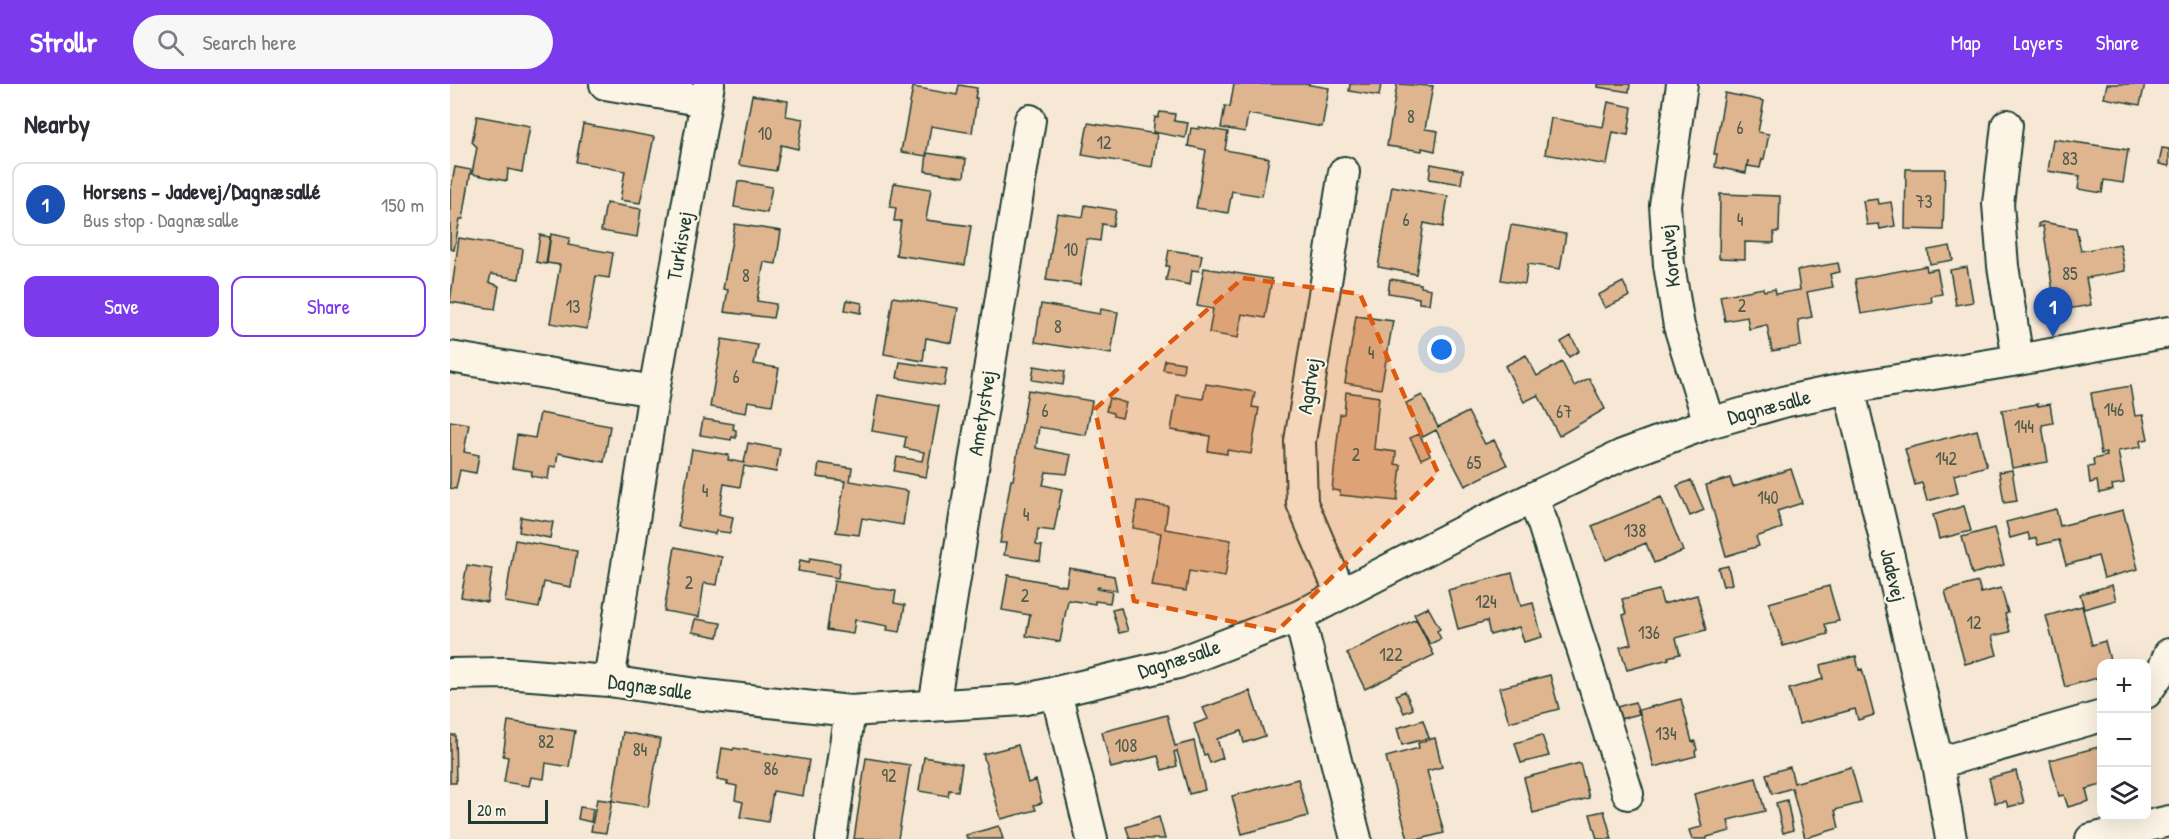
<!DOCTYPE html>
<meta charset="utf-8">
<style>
:root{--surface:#fff;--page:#f7f7f7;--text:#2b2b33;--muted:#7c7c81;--line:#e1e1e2;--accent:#7c3aed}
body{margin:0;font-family:"Patrick Hand",sans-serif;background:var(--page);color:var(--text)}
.controls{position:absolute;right:18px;bottom:18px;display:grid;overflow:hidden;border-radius:12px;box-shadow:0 6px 24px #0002}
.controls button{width:54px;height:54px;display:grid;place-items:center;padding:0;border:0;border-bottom:2px solid var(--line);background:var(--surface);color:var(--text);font:30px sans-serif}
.scale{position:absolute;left:18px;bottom:15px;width:80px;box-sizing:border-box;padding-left:6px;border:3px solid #1f3d34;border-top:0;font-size:16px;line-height:21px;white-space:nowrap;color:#1f3d34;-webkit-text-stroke:4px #fcf5e5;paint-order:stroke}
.you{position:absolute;left:992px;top:266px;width:21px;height:21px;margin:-15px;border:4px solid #fff;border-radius:50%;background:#1a73e8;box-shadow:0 0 0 9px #1a73e833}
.badge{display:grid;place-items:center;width:39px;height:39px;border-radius:50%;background:var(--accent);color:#fff;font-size:20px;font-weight:700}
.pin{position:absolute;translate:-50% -50px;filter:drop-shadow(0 2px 3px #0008)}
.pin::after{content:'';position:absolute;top:32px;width:21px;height:18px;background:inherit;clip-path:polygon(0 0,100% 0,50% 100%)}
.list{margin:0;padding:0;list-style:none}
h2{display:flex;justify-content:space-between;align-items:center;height:78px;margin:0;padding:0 24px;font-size:26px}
h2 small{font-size:20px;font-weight:400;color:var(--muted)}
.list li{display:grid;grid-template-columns:39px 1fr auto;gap:18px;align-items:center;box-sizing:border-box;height:84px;margin:0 12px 12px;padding:0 12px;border:2px solid var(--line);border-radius:12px}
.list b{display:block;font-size:22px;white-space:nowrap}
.list p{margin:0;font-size:20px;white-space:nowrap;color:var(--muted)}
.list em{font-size:20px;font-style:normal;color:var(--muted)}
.actions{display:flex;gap:12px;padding:18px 24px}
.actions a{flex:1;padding:14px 0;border:2px solid var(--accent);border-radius:12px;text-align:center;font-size:21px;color:var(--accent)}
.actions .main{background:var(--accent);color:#fff}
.icon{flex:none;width:33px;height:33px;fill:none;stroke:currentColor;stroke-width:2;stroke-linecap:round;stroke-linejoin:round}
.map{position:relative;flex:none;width:1719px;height:755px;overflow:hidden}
header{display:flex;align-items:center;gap:36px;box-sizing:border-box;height:84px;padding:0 30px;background:var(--accent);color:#fff}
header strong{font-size:28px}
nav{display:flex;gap:33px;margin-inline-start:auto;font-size:21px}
.search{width:420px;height:54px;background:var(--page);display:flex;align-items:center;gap:15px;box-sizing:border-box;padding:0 21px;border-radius:33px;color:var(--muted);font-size:22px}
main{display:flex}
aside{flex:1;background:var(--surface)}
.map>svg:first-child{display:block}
.building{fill:#deb58f;stroke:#1f3d34;stroke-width:1.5}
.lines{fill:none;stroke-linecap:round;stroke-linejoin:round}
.minor-casing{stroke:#1f3d34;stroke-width:34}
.minor{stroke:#fcf5e5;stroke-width:30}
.marked{fill:#de580e;fill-opacity:0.2;stroke:#de580e;stroke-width:4.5;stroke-dasharray:12 8;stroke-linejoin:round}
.labels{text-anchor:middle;stroke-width:4.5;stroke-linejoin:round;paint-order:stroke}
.number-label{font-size:18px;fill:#4f5b4b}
.street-label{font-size:21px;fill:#1f3d34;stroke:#fcf5e5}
</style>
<header>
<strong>Strollr</strong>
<div class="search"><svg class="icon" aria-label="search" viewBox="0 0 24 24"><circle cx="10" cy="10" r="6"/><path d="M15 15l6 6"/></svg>Search here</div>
<nav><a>Map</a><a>Layers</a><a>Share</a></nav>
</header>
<main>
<aside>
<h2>Nearby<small></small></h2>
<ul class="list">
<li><span class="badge" style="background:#1a4fb4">1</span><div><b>Horsens - Jadevej/Dagnæsallé</b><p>Bus stop · Dagnæsalle</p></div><em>150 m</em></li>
</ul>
<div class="actions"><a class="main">Save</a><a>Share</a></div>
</aside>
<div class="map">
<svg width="1719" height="755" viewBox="0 0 1719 755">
<rect width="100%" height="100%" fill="#f6e8d4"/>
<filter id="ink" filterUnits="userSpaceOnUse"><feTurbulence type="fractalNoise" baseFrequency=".0167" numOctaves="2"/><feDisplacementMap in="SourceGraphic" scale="12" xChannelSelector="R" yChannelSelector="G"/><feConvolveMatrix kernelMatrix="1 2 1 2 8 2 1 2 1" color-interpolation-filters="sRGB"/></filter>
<g filter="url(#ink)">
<!-- building -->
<path class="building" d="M784 0H855L879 4 872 43 798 30 795 48 771 44 775 22 780 23Z
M900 0H931L929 12 899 7Z
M947 0 983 2 975 45 988 47 985 67 972 64V67L937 62Z
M1148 0H1180L1179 8 1148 3Z
M1657 0H1695L1690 21 1654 14Z
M509 1 527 4 525 14H527L522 49 481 42 476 72 451 68 463 3 507 11Z
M1275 9 1314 17 1308 48 1319 50 1314 75H1312L1310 84 1298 82V76L1296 89 1265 83 1267 70H1264Z
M302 11 338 17 336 32 353 35 348 65 331 61 326 87 289 81Z
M1158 18 1182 23 1178 51 1163 48 1157 81 1095 70 1101 34 1153 43Z
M710 28 725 30 724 37 738 39 735 54 703 48 705 33 708 34Z
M27 32 80 42 72 88 58 85 57 97 22 90 27 63 22 58Z
M638 39 707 50 702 83 632 71Z
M133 40 204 53 190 119 170 116 175 87 126 78Z
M749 43 778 48 775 66 819 74 812 112 782 107 778 129 746 124 756 66 738 62 741 44 749 45Z
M1603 55 1678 66 1673 99 1654 96 1652 109 1628 105 1630 92 1598 87Z
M1712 64 1719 65V82L1709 80Z
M477 69 516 75 514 93 475 87Z
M981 80 1013 86 1011 100 979 95Z
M5 83 21 86 13 135H10L4 166 0 165V110Z
M1456 85H1495L1493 146 1455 145Z
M288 97 322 103 317 129 284 123Z
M444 99 481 105 476 136 521 142 515 181 446 171 451 137H444L446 124 440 123Z
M942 102 998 112 993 143 974 139 966 190 928 183Z
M1270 110 1330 112 1329 148H1324V159L1295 158V175L1269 174Z
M1428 115 1429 120 1441 118 1445 142 1430 145 1429 140 1417 141 1413 117Z
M156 119 191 125 187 153 151 147Z
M635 121 666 126 663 142 652 140 650 157 637 155 630 201 596 196 607 129 633 133Z
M1592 138 1626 144 1631 167 1670 160 1675 187 1636 194 1641 221 1606 227 1593 142 1588 143V140Z
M285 140 331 147 326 180 314 178 307 217 326 220 323 234 274 228 278 206 273 205Z
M1061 141 1116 150 1110 185 1078 180 1075 200 1051 196Z
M101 150 120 154 118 161 163 169 159 194 146 192 137 245 100 239 110 181 97 179Z
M90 151 100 153 96 180 86 178Z
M9 154 73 165 69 195 41 190 39 198 49 202 45 225 0 218Z
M1500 162 1503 176 1480 180 1478 166Z
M719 166 752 171 749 187 742 186 740 201 716 196 719 182H716Z
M1388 179 1390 188 1380 190 1383 203 1357 208 1362 233 1348 236 1351 262 1322 267 1317 241 1299 245 1297 233 1275 237 1270 212 1313 204 1314 207 1325 205 1326 210 1350 206 1347 186Z
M1476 182 1477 187 1487 185 1492 210 1481 212 1482 218 1411 230 1405 195Z
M1517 183 1523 218 1506 221 1500 186Z
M754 184 822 195 815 234 792 230 788 254 759 249 763 225 747 222Z
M940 195 971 200V203L981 205 979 220 969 219V214L938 209Z
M1173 198 1180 212 1155 224 1148 211Z
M443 213 508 224 502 259 476 254 473 277 434 270Z
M397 216 412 219 411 229 395 226Z
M591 220 650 230 651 225 668 228 661 270 585 258Z
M906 232 943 237 931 305 895 299Z
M1121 252 1129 267 1119 273 1111 258Z
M272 255 308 261 304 280 329 284 322 321 298 317 296 329 260 323Z
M1076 271 1087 292 1112 278 1124 302 1139 294 1155 325 1109 352 1088 311 1074 318 1055 282Z
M715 276 734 279 733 289 713 286Z
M450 278 497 285 494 302 447 294Z
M584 282 615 287 613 301 582 296Z
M756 300 805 308 802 323 809 324 801 370 777 366V370L758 367 760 352 721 346 727 311 753 315Z
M1680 302 1685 332 1693 331 1698 355 1690 357 1691 363 1668 367 1674 399 1662 401 1663 406 1649 409 1647 397 1640 399 1638 383 1644 382 1643 375 1657 372 1656 369 1651 370 1641 309Z
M578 306 642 317 636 351 589 343 586 364 621 371 617 390 596 388 593 401 612 405 604 447 588 445 586 461 592 462 590 477 554 471 556 459H550L561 396H563Z
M896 308 929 313 924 365 946 368 945 380 951 381 947 417 890 411V407L882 406 890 330H894Z
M428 311 489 322 476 393 444 387 447 373 472 377 474 368 454 364 456 353 422 347Z
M972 311 988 343 1018 328 1035 360 1044 356 1057 381 1015 402 986 346 973 353 956 319Z
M659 314 676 319 672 334 663 332V329L656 327Z
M1588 320V322L1600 320 1603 339 1592 341 1598 378 1562 384 1552 326Z
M90 329 160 342 154 378 108 369 106 383 100 382 98 395 81 392 82 387 62 384 67 351 85 354Z
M253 335 284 340 283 345 286 346V354L282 353 281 356 250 351Z
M0 337 19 340 14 368 29 371 26 389 10 386 6 405 0 404Z
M1527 346 1537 382 1504 391 1508 409 1477 417 1472 399 1465 401 1455 365Z
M969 350 980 371 971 375 960 354Z
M298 359 330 365 326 388 294 382 290 403 274 400 269 430 283 433 280 449 266 447 265 450 228 443 242 365 279 371 278 376 294 379Z
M369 379 402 384 400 397 458 407 453 441 412 434 409 451 386 448 395 397 367 393Z
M1341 385 1352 419 1327 427 1332 444 1306 453 1309 462 1276 472 1256 401 1280 394 1283 403Z
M1562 386 1567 417 1554 419 1549 388Z
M1241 396 1254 426 1240 432 1227 402Z
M1211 413 1233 467 1204 479 1196 459 1156 476 1142 442Z
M687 417 718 422 715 445 781 456 775 493 739 487 736 507 702 502 711 449 683 444Z
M1514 422 1521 447 1489 455 1483 431Z
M1606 425 1610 442 1673 426 1688 485 1654 494 1648 472 1616 481 1609 456 1588 461 1586 454 1580 456 1578 449 1560 454 1556 438Z
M71 433 103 438 100 454 69 448Z
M1544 444 1554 481 1522 490 1512 453Z
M65 456 127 467 121 503 94 498 89 524 55 518Z
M225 463 272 473 267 501 254 499 249 533 214 527Z
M360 474 390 479 388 494 348 487 350 476 359 478Z
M17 481 42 485 37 518 11 513Z
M1278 482 1282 500 1273 502 1268 484Z
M619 484 664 492 667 507 648 503 647 505 662 508 660 519 645 517V520L618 516 610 558 576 552 580 531 552 526 558 491 616 502Z
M1062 489 1071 522 1083 519 1092 553 1074 558 1069 543 1040 551 1037 537 1008 545 998 506Z
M384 497 446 507 444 519 455 521 450 548 437 546 438 542 405 536 403 550 377 546Z
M1528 498 1531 509 1551 504 1558 529 1555 530 1560 548 1542 552 1547 571 1515 580 1495 507Z
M1662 501 1666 516 1634 525 1630 510Z
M1379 502 1389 537 1375 540 1378 550 1333 562 1319 519Z
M1209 506 1213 520 1247 511 1256 546 1226 554 1230 570 1218 573 1219 575 1177 586 1170 563 1181 560 1173 531 1176 530 1172 515Z
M1632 522 1642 561 1655 557 1661 580H1652L1651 593 1615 603 1596 532Z
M978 523 990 545 987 547 991 555 980 560 964 530Z
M671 524 678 547 669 549 662 526Z
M245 535 271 539 268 553 242 548Z
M966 535 984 571 915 605 897 569Z
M1406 572 1409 586 1412 585 1424 631 1408 636 1405 625 1349 640 1339 605 1373 595 1370 581Z
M1100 591 1109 625 1059 638 1049 604Z
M800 607 815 652 794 659 791 647 767 655 773 674 760 679 757 670 754 671 744 640 758 635 753 624Z
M955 607 963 625 954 629 946 611Z
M1231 615 1242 658 1245 657 1247 666 1245 667 1246 672 1204 683 1189 626Z
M1185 618 1189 630 1170 635 1167 623Z
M717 631 725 662 744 657 755 706 739 710 727 667 724 668 727 682 712 686 708 672 661 684 652 648Z
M973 636 979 654 952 661 947 644Z
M58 637 125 647 119 683 96 679 94 695 81 693 79 702 54 698 58 673 53 672Z
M173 648 210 655 198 723 162 717Z
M0 651H5L6 699H0Z
M1092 651 1099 672 1071 679 1065 659Z
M985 654 992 683 977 687 994 749 970 755H958L936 673 969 664 968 659Z
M568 661 578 699 586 696 592 719 584 721 586 726 551 735 533 670Z
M1652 662V701L1636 705 1639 717 1618 723 1614 711 1609 712 1600 676Z
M272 664 283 666 284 664 359 676 353 712 323 707 318 738 290 733 293 718 285 716 287 702 277 700 278 698 267 696Z
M474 673 512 680 508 707 499 706 498 712 469 707Z
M416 674 460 681 448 755H404Z
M1130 679 1139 714 1083 729 1074 694Z
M1340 683 1344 699 1401 683 1411 719 1385 726 1389 744 1355 754 1342 704 1322 710 1316 690Z
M1566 687 1574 719 1558 723 1556 717 1545 719 1539 694Z
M1306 694 1315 727 1278 736 1280 747 1257 753V755H1242L1239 746 1252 743 1244 710Z
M848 695 858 732 792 750 782 712Z
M147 715 162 717 156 749 141 747Z
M1337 716 1343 746 1333 749 1326 719Z
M130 723 143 725 141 738 128 735Z
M1154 727 1162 755H1147L1140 730Z
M709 733 715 755H680L676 743Z
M549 742 553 755H517L516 751Z"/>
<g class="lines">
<defs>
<path id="minor" d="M155 0 255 17
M1232 0 1215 121 1219 181 1229 242 1259 339
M1557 41 1548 120 1553 182 1568 276
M0 273 204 307
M1399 304 1488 679 1501 755
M1082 414 1093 440 1178 710
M891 510 852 419 850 357 894 88
M849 532 906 755
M0 590 56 589 159 597 246 610 400 627 572 616 728 579 849 532 1009 449 1172 371 1259 339 1337 317 1399 304 1568 276 1719 248
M159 597 204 307 259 0
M606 608 642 755
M1696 609 1714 583 1719 570
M484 622 580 36
M1488 679 1652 632
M381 755 400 627
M1641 755 1719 737"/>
</defs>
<!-- minor casing -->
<use href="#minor" class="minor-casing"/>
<!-- minor -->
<use href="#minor" class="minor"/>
</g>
</g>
<!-- marked area -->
<path class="marked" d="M793 194 910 210 988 389 827 547 684 517 645 325Z"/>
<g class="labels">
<!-- number labels -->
<g class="number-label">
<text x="961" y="39">8</text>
<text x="1290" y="50">6</text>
<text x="315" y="56">10</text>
<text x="654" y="65">12</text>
<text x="1620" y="81">83</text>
<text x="1474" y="124">73</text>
<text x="956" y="142">6</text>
<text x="1290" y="142">4</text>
<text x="621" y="172">10</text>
<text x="1620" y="196">85</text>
<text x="296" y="198">8</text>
<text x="1292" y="228">2</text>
<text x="123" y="229">13</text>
<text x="608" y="249">8</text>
<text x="921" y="275">4</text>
<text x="286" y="299">6</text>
<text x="1664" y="332">146</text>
<text x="595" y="333">6</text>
<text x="1114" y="334">67</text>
<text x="1574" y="349">144</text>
<text x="906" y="377">2</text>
<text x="1496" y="381">142</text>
<text x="1024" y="385">65</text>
<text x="255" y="413">4</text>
<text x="1318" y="420">140</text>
<text x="576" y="437">4</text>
<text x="1185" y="453">138</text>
<text x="239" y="505">2</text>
<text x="575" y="518">2</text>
<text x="1036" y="524">124</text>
<text x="1524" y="545">12</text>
<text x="1199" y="555">136</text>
<text x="941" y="577">122</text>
<text x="1216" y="656">134</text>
<text x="96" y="664">82</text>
<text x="676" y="668">108</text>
<text x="190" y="672">84</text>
<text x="321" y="691">86</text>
<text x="439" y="698">92</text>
</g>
<!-- street labels -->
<g class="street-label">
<text transform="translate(230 162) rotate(-80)" y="7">Turkisvej</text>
<text transform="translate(1220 172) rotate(-96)" y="7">Koralvej</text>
<text transform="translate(859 302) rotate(-81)" y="7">Agatvej</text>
<text transform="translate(1319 323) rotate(-15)" y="7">Dagnæsalle</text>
<text transform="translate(532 329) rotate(-81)" y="7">Ametystvej</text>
<text transform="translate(1443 491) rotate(77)" y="7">Jadevej</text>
<text transform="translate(729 575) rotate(-18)" y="7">Dagnæsalle</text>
<text transform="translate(200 603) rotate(8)" y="7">Dagnæsalle</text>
</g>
</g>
</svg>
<div class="controls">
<button>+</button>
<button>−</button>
<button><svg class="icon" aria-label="layers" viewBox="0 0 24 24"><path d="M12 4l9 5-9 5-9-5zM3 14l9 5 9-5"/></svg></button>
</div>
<div class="scale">20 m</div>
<div class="you"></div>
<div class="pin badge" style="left:1603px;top:253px;background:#1a4fb4">1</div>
</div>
</main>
